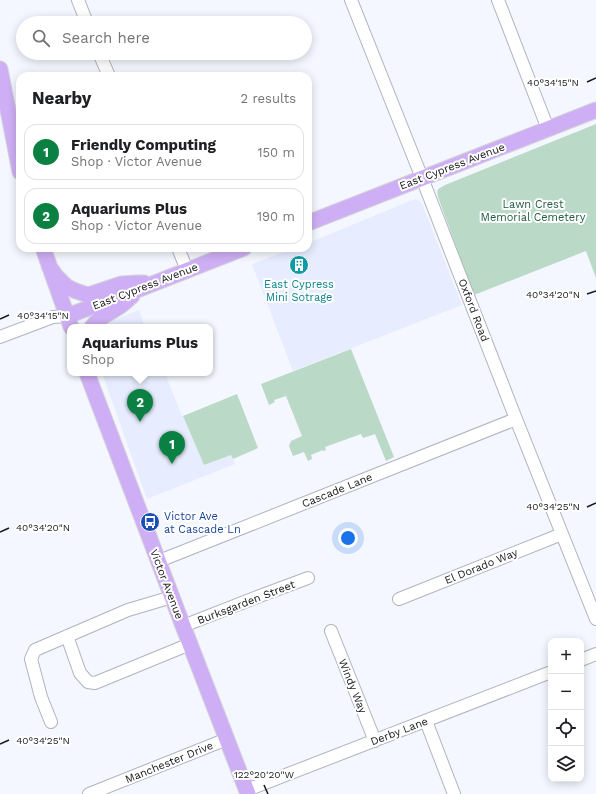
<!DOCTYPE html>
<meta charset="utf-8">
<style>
:root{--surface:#fff;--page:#f6f6f6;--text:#202124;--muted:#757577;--line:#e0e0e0;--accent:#0b8043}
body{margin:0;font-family:"Work Sans",sans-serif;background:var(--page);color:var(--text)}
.controls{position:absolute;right:12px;bottom:12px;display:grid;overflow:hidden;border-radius:8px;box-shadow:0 2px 10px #0003}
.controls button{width:36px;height:36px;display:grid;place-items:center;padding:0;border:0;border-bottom:1px solid var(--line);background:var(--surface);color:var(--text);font:20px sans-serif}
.you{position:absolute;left:348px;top:538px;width:14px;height:14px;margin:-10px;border:3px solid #fff;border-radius:50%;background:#1a73e8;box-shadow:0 0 0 6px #1a73e833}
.badge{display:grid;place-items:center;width:26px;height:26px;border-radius:50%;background:var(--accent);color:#fff;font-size:13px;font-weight:700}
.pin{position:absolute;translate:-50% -33px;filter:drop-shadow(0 1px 2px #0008)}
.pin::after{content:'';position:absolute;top:21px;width:14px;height:12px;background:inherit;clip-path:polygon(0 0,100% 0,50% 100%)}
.popup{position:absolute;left:67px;top:324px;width:146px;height:52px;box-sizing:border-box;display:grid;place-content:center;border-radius:8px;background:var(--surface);filter:drop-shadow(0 1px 3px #0005);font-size:13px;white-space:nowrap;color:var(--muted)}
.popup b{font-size:15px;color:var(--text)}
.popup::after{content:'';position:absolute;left:50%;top:100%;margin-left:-8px;border:8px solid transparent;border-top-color:var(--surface)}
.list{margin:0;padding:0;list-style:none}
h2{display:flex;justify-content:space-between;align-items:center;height:52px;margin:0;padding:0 16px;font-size:17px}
h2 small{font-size:13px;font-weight:400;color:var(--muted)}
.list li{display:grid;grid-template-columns:26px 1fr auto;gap:12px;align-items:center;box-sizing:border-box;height:56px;margin:0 8px 8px;padding:0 8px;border:1px solid var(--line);border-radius:12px}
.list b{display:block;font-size:15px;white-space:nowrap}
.list p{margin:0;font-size:13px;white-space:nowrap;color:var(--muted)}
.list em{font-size:13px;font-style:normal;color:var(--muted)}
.icon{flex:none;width:22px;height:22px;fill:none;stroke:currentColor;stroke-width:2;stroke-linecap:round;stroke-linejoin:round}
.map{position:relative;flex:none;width:596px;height:794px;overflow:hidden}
.search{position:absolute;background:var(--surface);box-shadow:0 2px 10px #0003;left:16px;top:16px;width:296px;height:44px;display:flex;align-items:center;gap:10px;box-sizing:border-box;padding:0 14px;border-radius:22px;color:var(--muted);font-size:15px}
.panel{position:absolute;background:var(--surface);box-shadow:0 2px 10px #0003;left:16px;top:72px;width:296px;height:180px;border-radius:12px}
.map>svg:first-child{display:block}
.built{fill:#e7edfe}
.green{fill:#bad9c7}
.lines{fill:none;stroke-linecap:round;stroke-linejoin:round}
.minor-casing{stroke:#b0b3bd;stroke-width:14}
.major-casing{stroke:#d5d5d6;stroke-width:17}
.minor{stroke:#fff;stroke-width:12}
.major{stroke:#ceaff5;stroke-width:15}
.ticks{fill:none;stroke:#17181b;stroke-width:1.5}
.labels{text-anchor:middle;stroke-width:4;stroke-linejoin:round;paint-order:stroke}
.street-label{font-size:11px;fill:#17181b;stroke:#fff}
.park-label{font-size:11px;fill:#205c40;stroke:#fff}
.culture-label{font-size:11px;fill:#0d838f;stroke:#fff}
.transit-label{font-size:11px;fill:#164399;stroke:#fff;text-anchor:start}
.ticks-label{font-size:10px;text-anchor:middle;fill:#17181b;stroke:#fff;stroke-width:4;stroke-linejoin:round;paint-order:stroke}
</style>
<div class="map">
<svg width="596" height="794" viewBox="0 0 596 794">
<rect width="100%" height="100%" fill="#f4f7ff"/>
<!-- built -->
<path class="built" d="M415 199 420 201 423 206 462 305 293 371 252 264 294 248H308V243Z
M139 310 145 327H101L106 323Z
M102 373H165L182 416H183L204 465 231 455 235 464 147 499Z"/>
<!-- green -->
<path class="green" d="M596 124V278L586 251 474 295 438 197C436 188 439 189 445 185Z
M351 349 394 457 386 461 375 434 363 438 361 434 325 447 326 450 323 451V450L311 455 312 459 308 461 304 452 293 456 289 446 291 441 302 436 286 396 274 400 275 402 269 405 261 384Z
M237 394 258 448 233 459 231 455 204 465 183 416Z"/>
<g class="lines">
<defs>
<path id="minor" d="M78 0 87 23
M351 0 422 178 516 419 596 619
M498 0 548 129
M99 53 109 76
M178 248 187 270
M0 337 53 317 67 316
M159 561 516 419
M399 599 562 534
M183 626 265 594 308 578
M331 631 375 741
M67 636 80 673 88 682 95 683 190 644
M581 660 596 654
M426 721 454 794
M51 722 41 697 31 659 35 650 128 610 172 597
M247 790 551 672
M89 794 227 739"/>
<path id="major" d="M0 69 20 172
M308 223 596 110
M43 248 71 327
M49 266 56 276 67 287 76 291 88 295 121 284 137 283H144
M67 316 137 290 244 248
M92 327C100 316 107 315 117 308 123 305 127 300 132 296
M87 373 183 626 248 794"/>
</defs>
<!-- minor casing -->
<use href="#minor" class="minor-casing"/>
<!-- major casing -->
<use href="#major" class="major-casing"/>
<!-- minor -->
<use href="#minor" class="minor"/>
<!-- major -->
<use href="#major" class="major"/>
</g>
<!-- ticks -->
<path class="ticks" d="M587 82 596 78M587 294 596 291M0 319 9 315M587 507 596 503M0 532 9 528M0 744 9 740M264 785 268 794"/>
<!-- icons -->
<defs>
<symbol id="building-disc" viewBox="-11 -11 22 22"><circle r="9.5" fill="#0f9aa8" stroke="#fff"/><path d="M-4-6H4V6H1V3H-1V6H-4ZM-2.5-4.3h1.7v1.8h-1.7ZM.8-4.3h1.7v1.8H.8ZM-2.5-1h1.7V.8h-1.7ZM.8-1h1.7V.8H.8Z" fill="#fff"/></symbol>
<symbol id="bus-disc" viewBox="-11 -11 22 22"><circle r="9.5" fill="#1a4fb4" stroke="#fff"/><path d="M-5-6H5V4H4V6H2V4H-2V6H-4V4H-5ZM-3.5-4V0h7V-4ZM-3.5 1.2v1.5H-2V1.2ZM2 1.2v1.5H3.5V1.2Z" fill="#fff"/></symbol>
</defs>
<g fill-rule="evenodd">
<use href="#building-disc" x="288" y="254" width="22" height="22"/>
<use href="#bus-disc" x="139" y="511" width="22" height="22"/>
</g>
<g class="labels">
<!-- street labels -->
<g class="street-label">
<text transform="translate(452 166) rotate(-21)" y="4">East Cypress Avenue</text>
<text transform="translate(145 286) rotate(-21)" y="4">East Cypress Avenue</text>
<text transform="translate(474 310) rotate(69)" y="4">Oxford Road</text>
<text transform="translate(337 490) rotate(-22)" y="4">Cascade Lane</text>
<text transform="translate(481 566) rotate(-22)" y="4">El Dorado Way</text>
<text transform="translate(167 584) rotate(69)" y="4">Victor Avenue</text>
<text transform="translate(246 602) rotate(-21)" y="4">Burksgarden Street</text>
<text transform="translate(353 686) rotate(68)" y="4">Windy Way</text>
<text transform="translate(399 731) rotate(-21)" y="4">Derby Lane</text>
<text transform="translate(169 762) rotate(-22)" y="4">Manchester Drive</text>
</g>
<!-- park labels -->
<g class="park-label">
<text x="533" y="208">Lawn Crest<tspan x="533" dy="13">Memorial Cemetery</tspan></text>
</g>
<!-- culture labels -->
<g class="culture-label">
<text x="299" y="288">East Cypress<tspan x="299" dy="13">Mini Sotrage</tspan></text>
</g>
<!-- transit labels -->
<g class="transit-label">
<text x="164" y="520">Victor Ave<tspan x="164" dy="13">at Cascade Ln</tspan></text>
</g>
</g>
<g class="ticks-label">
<text x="553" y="86">40°34'15"N</text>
<text x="553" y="298">40°34'20"N</text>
<text x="43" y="319">40°34'15"N</text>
<text x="553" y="510">40°34'25"N</text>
<text x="43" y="531">40°34'20"N</text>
<text x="43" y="744">40°34'25"N</text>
<text x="264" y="778">122°20'20"W</text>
</g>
</svg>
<div class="controls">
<button>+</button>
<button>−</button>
<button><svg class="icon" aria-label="locate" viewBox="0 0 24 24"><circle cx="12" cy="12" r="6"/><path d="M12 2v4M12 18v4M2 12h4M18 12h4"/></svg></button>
<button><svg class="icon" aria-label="layers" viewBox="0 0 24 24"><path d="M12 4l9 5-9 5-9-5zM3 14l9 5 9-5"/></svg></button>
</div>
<div class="you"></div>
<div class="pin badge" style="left:172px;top:464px">1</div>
<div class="pin badge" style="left:140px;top:422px">2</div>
<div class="popup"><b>Aquariums Plus</b>Shop</div>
<div class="search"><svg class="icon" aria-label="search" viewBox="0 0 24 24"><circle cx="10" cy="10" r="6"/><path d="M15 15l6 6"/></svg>Search here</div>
<section class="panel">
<h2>Nearby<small>2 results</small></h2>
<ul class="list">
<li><span class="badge">1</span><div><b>Friendly Computing</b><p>Shop · Victor Avenue</p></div><em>150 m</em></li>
<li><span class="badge">2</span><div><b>Aquariums Plus</b><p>Shop · Victor Avenue</p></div><em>190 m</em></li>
</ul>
</section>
</div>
